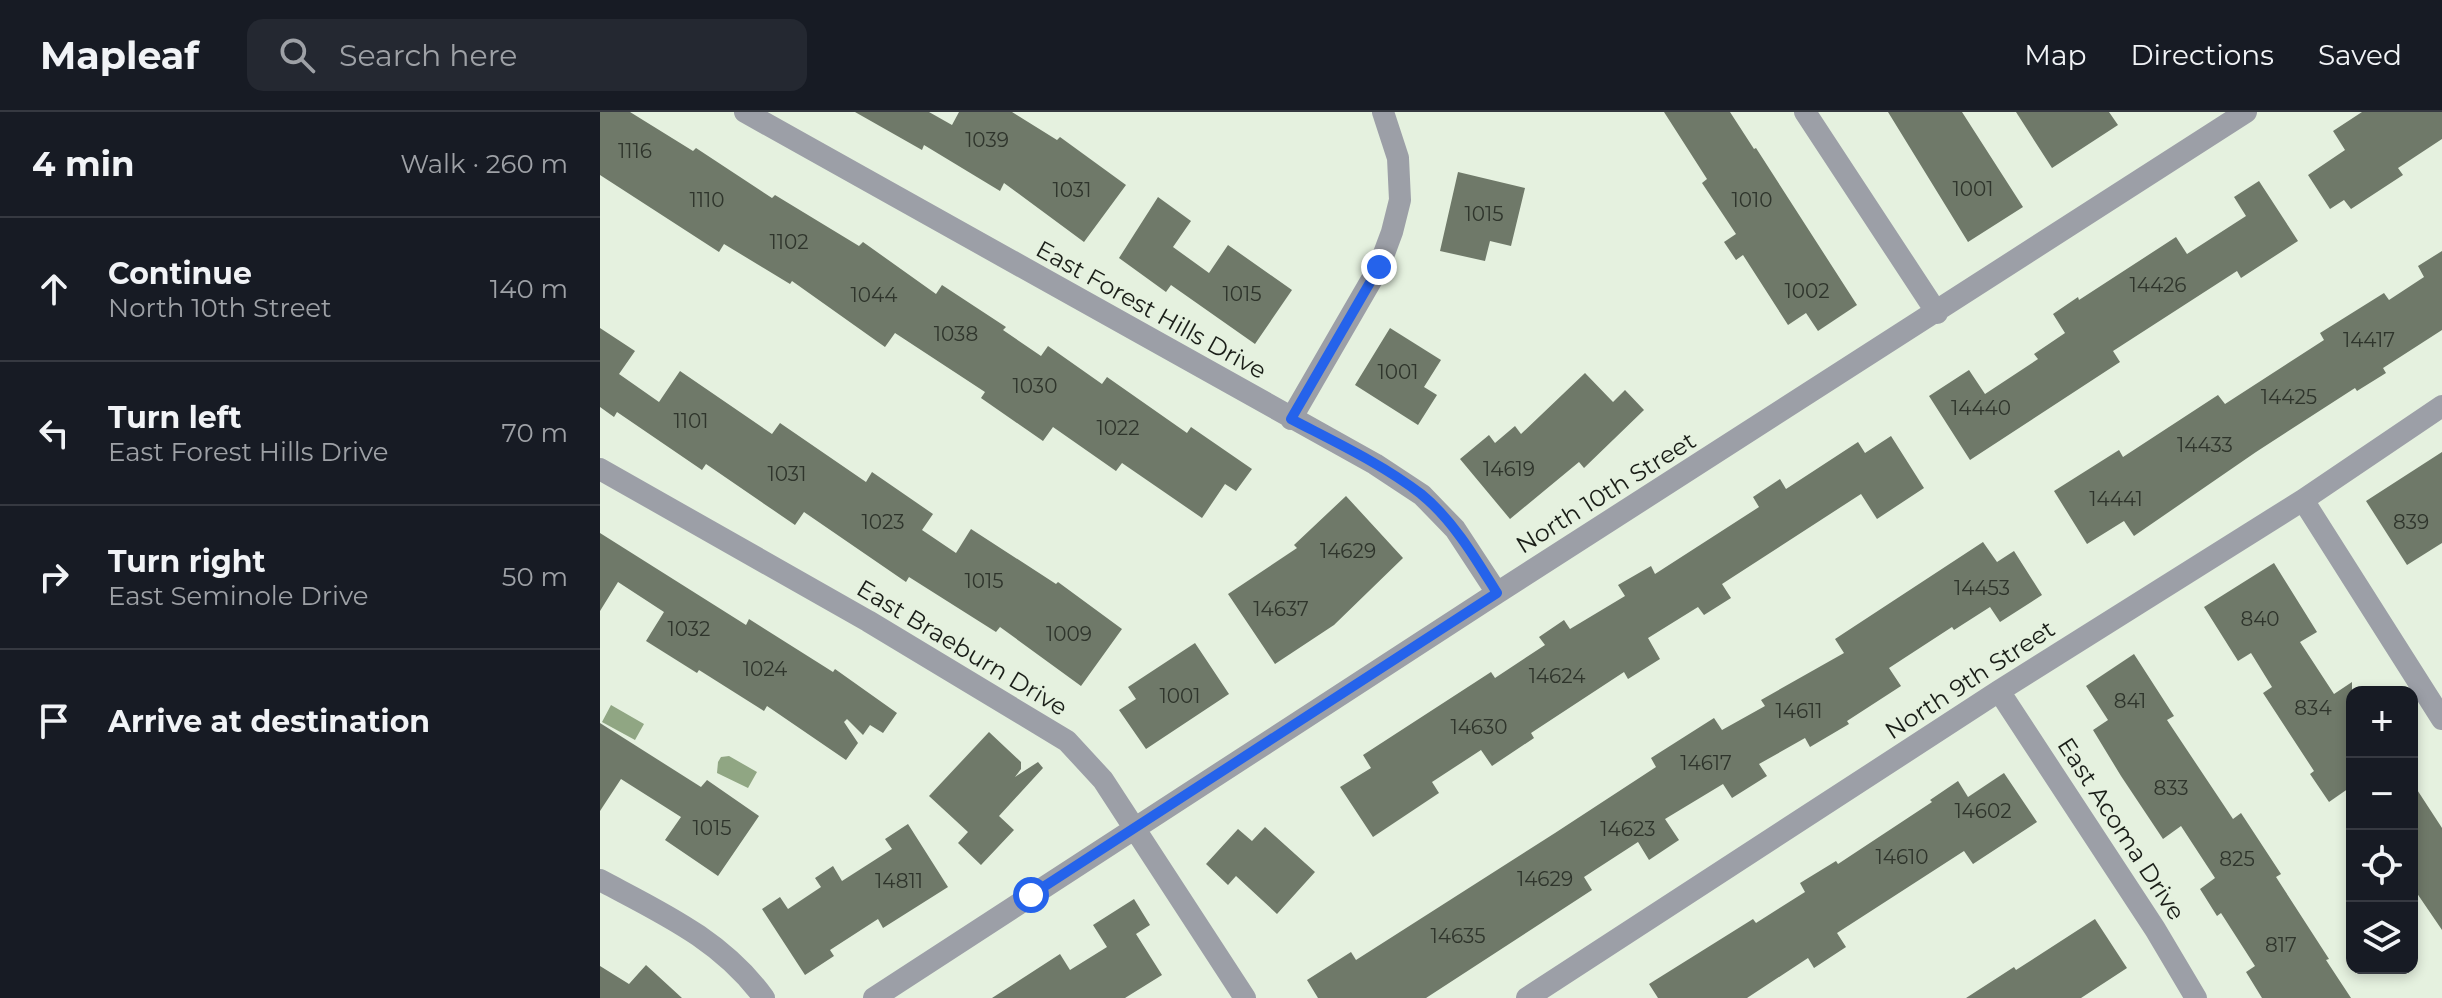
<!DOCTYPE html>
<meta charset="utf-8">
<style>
:root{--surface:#171b24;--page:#242831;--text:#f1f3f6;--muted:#9ea1a6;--line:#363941}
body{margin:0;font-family:Montserrat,sans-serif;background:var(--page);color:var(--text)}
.controls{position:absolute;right:24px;bottom:24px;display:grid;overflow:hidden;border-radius:16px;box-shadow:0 4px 12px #0003}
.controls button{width:72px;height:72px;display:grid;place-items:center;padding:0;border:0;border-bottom:2px solid var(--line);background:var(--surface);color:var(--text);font:40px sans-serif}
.stop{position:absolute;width:24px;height:24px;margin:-18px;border:6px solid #2563eb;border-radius:50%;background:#fff}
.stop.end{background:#2563eb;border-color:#fff;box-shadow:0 2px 8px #0008}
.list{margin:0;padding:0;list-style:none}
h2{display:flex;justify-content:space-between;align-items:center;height:104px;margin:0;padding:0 32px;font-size:34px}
h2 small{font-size:26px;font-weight:400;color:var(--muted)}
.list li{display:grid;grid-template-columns:52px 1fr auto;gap:24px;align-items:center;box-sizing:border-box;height:144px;padding:0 32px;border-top:2px solid var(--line)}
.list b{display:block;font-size:30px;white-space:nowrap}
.list p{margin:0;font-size:26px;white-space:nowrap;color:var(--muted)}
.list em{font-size:26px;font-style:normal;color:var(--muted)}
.icon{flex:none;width:44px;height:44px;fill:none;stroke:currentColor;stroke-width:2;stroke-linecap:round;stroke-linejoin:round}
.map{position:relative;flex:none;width:1842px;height:886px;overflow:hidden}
header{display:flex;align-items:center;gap:48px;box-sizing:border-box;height:112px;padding:0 40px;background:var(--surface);border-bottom:2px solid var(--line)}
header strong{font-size:38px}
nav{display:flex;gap:44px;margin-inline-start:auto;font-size:28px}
.search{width:560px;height:72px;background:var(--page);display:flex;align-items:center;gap:20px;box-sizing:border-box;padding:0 28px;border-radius:16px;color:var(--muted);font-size:30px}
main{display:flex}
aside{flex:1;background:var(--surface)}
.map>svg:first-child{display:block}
.water{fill:#90a683}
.building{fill:#6f7969}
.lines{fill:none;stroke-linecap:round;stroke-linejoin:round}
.street{stroke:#9c9fa7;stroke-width:22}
.route{stroke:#2563eb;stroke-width:10}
.labels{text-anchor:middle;stroke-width:8;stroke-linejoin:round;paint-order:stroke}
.number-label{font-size:20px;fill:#2f352c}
.street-label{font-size:24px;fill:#1a1e18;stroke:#e5f1df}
</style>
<header>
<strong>Mapleaf</strong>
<div class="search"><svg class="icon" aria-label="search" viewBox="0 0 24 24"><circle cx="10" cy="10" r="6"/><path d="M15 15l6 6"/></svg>Search here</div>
<nav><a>Map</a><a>Directions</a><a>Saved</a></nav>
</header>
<main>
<aside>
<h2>4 min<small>Walk · 260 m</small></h2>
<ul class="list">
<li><svg class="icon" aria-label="ahead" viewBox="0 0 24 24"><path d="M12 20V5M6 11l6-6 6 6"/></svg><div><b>Continue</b><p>North 10th Street</p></div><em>140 m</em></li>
<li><svg class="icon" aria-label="left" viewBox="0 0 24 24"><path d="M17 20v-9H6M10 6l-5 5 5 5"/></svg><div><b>Turn left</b><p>East Forest Hills Drive</p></div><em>70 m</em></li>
<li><svg class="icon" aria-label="right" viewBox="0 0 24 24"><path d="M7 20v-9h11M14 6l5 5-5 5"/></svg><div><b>Turn right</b><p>East Seminole Drive</p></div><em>50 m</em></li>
<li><svg class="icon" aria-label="arrive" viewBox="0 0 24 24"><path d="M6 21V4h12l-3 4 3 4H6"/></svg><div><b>Arrive at destination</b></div></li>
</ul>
</aside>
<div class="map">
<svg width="1842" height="886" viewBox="0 0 1842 886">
<rect width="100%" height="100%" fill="#e5f1df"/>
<!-- water -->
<path class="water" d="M11 593 44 612 35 628 2 610Z
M129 644 157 660 148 676 117 661 118 650 121 645Z"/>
<!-- building -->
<path class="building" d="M0 0H30L93 39 96 36 172 86 175 83 259 134 263 130 336 182 342 173 406 215 403 218 441 244 448 234 502 272 507 265 587 321 591 315 652 357 636 379 625 372 602 406 522 351 516 359 453 315 443 329 381 286 385 280 295 221 285 235 192 169 190 172 124 132 119 140 0 63Z
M255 0H329L352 13 359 0H412L457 28 460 25 526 73 484 130 404 71 400 79 324 33 322 38Z
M1064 0H1130L1154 37 1156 36 1257 193 1218 219 1206 201 1188 213 1143 143 1136 148 1124 130 1136 122 1102 71 1107 67Z
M1288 0H1362L1423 95 1368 130Z
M1416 0H1509L1518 13 1452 56Z
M1762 0H1842V27L1798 56 1803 63 1751 97 1744 88 1730 97 1708 63 1745 38 1733 19Z
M858 60 925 76 911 134 890 129 885 149 840 139Z
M1659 69 1698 129 1641 166 1637 159 1513 239 1520 250 1370 348 1329 284 1369 258 1385 282 1438 247 1434 242 1465 221 1453 202 1478 185 1479 188 1576 125 1587 142 1646 104 1634 85Z
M558 85 591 109 573 135 609 161 628 133 692 178 655 232 571 173 566 180 519 146Z
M1842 139V218L1783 256 1786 261 1757 279 1755 276 1656 340 1534 424 1524 409 1487 432 1454 379 1519 338 1523 345 1618 283 1625 292 1724 228 1720 221 1784 181 1789 188 1824 165 1818 154Z
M0 216 35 239 19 262 59 290 80 259 172 322 180 311 266 370 272 360 333 402 322 418 356 441 371 417 456 472 458 470 522 517 481 574 400 515 396 520 309 465 306 470 204 400 195 413 106 352 102 358 17 300 14 305 0 295Z
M790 216 841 248 824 275 837 283 818 313 755 273Z
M985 261 1013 290 1025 278 1044 298 984 356 979 350 910 407 860 347 889 323 895 331 915 314 921 322Z
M1291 324 1324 376 1277 407 1261 382 1122 472 1131 486 1104 503 1098 495 1048 526 1060 547 1028 567 1024 560 931 621 934 626 892 654 881 638 832 670 839 681 773 725 740 675 771 656 763 643 891 560 895 566 945 533 939 525 964 508 970 517 1025 484 1018 473 1051 454 1055 462 1159 395 1153 385 1180 367 1186 377 1258 330 1265 341Z
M1842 340V431L1807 453 1766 389Z
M746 384 803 446 734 513 675 552 628 482 697 436 694 433Z
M0 421 146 513 149 507 233 560 235 557 297 601 283 621 270 613 263 623 247 607 244 610 258 631 246 648 167 594 164 599 99 558 97 561 46 529 64 500 18 470 0 499Z
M1383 430 1397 450 1414 439 1442 483 1400 510 1390 495 1354 518 1352 515 1289 556 1301 574 1247 609 1249 612 1210 635 1205 626 1159 652 1167 664 1132 686 1123 672 1065 707 1079 728 1049 748 1038 730 984 765 992 778 826 886H718L707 868 751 840 756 848 955 721 1056 655 1051 646 1114 606 1122 618 1165 594 1161 588 1244 541 1235 527Z
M1674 451 1717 520 1700 530 1734 582 1752 570V674L1729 690 1710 662 1714 659 1663 581 1672 575 1651 541 1638 549 1604 495Z
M595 531 629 582 546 637 519 598 536 587 528 575Z
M1534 542 1574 604 1567 608 1633 707 1641 701 1681 762 1676 765 1729 847 1726 848 1751 886H1662L1646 860 1655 854 1621 801 1617 804 1600 777 1615 766 1581 714 1563 727 1521 664 1493 618 1508 608 1486 574Z
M0 611 101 675 107 668 159 704 118 764 65 728 81 705 21 667 0 699Z
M389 620 421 650V657L415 665 438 650 443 656 399 704 414 718 381 753 358 731 368 720 329 684Z
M1404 661 1437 710 1373 752 1364 739 1237 821 1246 835 1214 856 1208 846 1147 886H1058L1049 872 1153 807 1156 811 1205 780 1200 771 1236 749 1238 752 1332 690 1330 688 1358 669 1368 685Z
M1812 670 1842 716V818L1812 774Z
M308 712 348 775 283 816 278 807 230 838 234 844 205 863 162 797 180 785 188 797 221 775 215 766 233 754 242 769 292 737 285 727Z
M665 715 715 760 677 802 636 764 628 773 606 752 638 717 652 729Z
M534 787 550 813 536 822 562 863 525 886H392L460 842 470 858 507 835 493 813Z
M1495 807 1527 856 1481 886H1366L1414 855 1416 858Z
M46 853 82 886H0V854L29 872Z"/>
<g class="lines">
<!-- street -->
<path class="street" d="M145 0 775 352 822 383 855 417 897 481
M1205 0 1337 201
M691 307 779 155 792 120 800 88 798 46 783 0
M0 357 268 509 467 629 503 668 645 886
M1703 388 1842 607
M1399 579 1555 817 1596 886
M0 768C62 801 122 828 164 886
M274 886 897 481 1646 0
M927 886 1399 579 1703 388 1842 294"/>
</g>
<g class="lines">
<!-- route -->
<path class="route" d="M431 783 897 481C876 447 853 408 821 382 782 352 735 330 691 307L779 155"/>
</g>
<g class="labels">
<!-- number labels -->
<g class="number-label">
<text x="387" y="35">1039</text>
<text x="35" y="46">1116</text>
<text x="1373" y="84">1001</text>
<text x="472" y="85">1031</text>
<text x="107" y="95">1110</text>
<text x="1152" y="95">1010</text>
<text x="884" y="109">1015</text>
<text x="189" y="137">1102</text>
<text x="1558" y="180">14426</text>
<text x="1207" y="186">1002</text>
<text x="642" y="189">1015</text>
<text x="274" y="190">1044</text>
<text x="356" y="229">1038</text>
<text x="1769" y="235">14417</text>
<text x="798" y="267">1001</text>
<text x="435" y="281">1030</text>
<text x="1689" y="292">14425</text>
<text x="1381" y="303">14440</text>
<text x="91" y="316">1101</text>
<text x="518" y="323">1022</text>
<text x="1605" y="340">14433</text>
<text x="909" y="364">14619</text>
<text x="187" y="369">1031</text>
<text x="1516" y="394">14441</text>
<text x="283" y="417">1023</text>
<text x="1811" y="417">839</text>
<text x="748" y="446">14629</text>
<text x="384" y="476">1015</text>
<text x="1382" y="483">14453</text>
<text x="681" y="504">14637</text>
<text x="1660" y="514">840</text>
<text x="89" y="524">1032</text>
<text x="469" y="529">1009</text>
<text x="165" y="564">1024</text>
<text x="957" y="571">14624</text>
<text x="580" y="591">1001</text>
<text x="1530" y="596">841</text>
<text x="1713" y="603">834</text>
<text x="1199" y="606">14611</text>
<text x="879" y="622">14630</text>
<text x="1106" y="658">14617</text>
<text x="1571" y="683">833</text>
<text x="1383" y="706">14602</text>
<text x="112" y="723">1015</text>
<text x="1028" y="724">14623</text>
<text x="1302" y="752">14610</text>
<text x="1637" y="754">825</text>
<text x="945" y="774">14629</text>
<text x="299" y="776">14811</text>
<text x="858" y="831">14635</text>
<text x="1681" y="840">817</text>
</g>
<!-- street labels -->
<g class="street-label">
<text transform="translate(551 198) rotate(29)" y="8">East Forest Hills Drive</text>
<text transform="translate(1006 381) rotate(-32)" y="8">North 10th Street</text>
<text transform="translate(362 536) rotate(31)" y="8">East Braeburn Drive</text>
<text transform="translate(1370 568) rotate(-33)" y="8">North 9th Street</text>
<text transform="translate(1521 717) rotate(57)" y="8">East Acoma Drive</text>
</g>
</g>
</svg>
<div class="controls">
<button>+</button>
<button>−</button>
<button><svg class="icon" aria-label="locate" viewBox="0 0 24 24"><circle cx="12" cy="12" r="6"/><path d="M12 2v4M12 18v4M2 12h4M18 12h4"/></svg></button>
<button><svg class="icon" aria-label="layers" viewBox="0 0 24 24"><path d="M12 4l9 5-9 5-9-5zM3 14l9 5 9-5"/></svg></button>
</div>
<div class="stop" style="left:431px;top:783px"></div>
<div class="stop end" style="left:779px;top:155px"></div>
</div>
</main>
